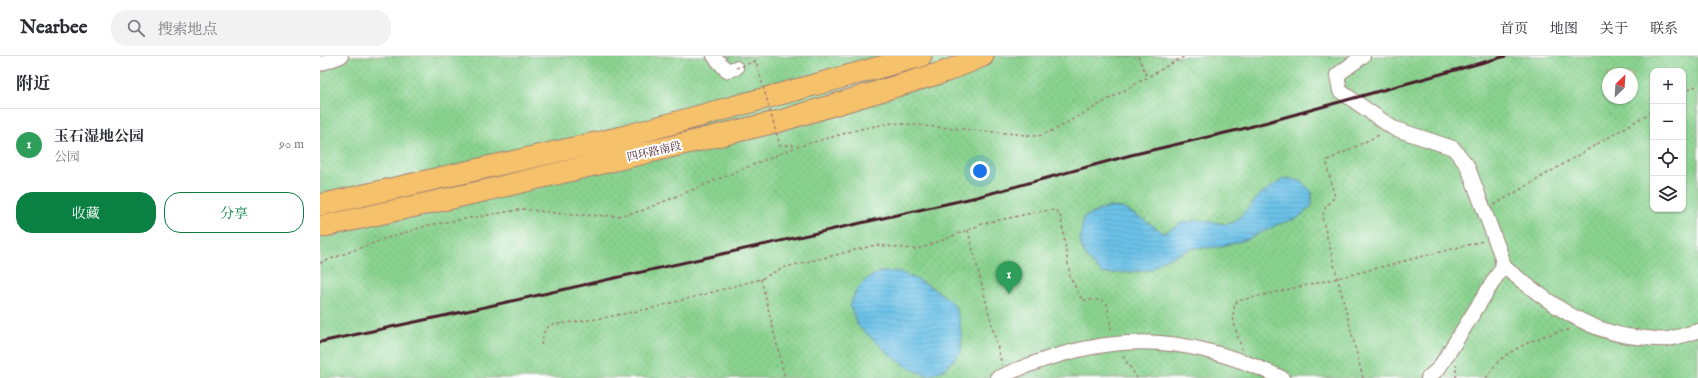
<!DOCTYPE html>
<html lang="zh">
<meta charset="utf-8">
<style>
:root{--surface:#fff;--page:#f2f2f3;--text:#2b2b33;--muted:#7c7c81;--line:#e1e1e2;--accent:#0b8043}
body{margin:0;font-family:"IM FELL English","Noto Serif SC",serif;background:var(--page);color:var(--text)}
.controls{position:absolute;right:12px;top:12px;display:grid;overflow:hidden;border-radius:8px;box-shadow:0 1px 3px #0004}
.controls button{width:36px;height:36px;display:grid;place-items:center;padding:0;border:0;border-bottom:1px solid var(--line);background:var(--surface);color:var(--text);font:20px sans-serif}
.compass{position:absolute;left:1282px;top:12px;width:36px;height:36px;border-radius:50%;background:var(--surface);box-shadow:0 1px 3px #0004;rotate:25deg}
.you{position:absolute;left:660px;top:115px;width:14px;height:14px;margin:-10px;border:3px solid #fff;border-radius:50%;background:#1a73e8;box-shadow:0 0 0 6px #1a73e833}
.badge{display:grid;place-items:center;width:26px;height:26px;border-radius:50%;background:var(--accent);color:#fff;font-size:13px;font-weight:700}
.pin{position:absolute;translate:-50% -33px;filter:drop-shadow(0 1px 2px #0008)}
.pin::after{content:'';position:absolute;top:21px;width:14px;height:12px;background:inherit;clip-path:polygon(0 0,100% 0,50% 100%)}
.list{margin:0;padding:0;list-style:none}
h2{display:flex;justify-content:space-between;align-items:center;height:52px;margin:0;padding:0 16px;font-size:17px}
h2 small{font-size:13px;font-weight:400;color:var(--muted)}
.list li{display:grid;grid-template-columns:26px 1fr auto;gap:12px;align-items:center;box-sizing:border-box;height:72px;padding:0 16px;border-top:1px solid var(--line)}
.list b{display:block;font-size:15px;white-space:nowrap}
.list p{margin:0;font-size:13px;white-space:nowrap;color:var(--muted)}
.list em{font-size:13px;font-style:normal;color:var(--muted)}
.actions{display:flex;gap:8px;padding:12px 16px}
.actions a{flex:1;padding:9px 0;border:1px solid var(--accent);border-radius:16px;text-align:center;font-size:14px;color:var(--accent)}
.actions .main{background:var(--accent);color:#fff}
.icon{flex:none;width:22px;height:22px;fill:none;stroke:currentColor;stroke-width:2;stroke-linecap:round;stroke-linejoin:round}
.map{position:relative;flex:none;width:1378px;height:322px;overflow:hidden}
header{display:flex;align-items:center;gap:24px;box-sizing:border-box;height:56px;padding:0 20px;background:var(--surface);border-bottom:1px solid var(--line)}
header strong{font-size:19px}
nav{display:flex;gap:22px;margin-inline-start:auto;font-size:14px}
.search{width:280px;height:36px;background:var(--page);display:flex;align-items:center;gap:10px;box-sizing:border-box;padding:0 14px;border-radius:16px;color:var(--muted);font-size:15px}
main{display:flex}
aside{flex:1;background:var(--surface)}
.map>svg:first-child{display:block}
.park{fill:url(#park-dots);stroke:#6a785c;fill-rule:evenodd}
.water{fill:url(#water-rules);stroke:#5a7089}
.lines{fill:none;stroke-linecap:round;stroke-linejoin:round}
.minor-casing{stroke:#a07e76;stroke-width:16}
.highway-casing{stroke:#a07e76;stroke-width:23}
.path{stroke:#a07e76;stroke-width:1.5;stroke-dasharray:3 3;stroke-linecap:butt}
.minor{stroke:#fff;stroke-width:14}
.highway{stroke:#f5c16b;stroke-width:21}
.rail{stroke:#4a1f2b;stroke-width:3}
.path-bridge{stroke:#a07e76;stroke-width:1.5;stroke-dasharray:3 3;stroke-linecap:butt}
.labels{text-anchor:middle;stroke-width:4;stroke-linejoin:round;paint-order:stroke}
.street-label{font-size:11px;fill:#4a1f2b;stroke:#fff}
</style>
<header>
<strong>Nearbee</strong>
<div class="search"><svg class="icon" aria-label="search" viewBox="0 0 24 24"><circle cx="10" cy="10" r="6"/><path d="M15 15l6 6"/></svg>搜索地点</div>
<nav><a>首页</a><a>地图</a><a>关于</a><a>联系</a></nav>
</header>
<main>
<aside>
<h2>附近<small></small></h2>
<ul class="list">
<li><span class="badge" style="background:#2e9e5b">1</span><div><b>玉石湿地公园</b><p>公园</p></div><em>90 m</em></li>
</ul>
<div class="actions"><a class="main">收藏</a><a>分享</a></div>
</aside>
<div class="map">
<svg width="1378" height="322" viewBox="0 0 1378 322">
<defs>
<pattern id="park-dots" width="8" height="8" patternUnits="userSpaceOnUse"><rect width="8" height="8" fill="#89d28e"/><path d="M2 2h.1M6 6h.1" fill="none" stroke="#78b47b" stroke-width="1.8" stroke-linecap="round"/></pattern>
<pattern id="water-rules" width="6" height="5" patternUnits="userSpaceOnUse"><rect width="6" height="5" fill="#6ac1e7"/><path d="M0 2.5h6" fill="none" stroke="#5da5c6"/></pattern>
</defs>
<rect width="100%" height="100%" fill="#fff"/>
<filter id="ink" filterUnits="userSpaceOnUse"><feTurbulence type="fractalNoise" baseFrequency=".025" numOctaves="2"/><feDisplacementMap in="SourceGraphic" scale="8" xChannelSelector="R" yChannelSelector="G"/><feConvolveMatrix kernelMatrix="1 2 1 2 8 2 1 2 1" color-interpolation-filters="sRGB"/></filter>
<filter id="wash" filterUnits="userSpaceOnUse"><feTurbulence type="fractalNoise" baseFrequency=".012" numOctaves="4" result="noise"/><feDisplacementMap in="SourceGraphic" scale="16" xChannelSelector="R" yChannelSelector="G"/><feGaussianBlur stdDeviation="0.9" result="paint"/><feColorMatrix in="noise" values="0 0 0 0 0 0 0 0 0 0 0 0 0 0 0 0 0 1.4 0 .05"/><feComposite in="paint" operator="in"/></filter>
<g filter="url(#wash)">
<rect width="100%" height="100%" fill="#f5dcc0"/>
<!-- park -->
<path class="park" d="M0 0H1378V322H0ZM1333 15H1363V153H1333ZM1288 18H1312V42H1288Z"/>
<!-- water -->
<path class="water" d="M965 122 981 125 992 136V150L978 162 959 168 928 183 898 191 873 192 841 205 831 214 783 218C760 197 757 192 764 161L788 151 802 152 821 162 844 177 864 166 879 164 906 168 916 165 941 138Z
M560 216C565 216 572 215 578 216 591 219 629 239 635 251 641 265 642 282 641 296L625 313 609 320 591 313 572 300 538 270 530 250C536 232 542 224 560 216Z"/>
</g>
<g filter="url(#ink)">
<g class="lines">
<defs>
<path id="minor" d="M394 0 407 15 416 12
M1043 0 1017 19 1020 35 1073 72 1133 92 1147 109 1181 199 1183 210 1119 312 1108 322
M0 8 21 0
M1183 210C1226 244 1268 280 1327 282 1334 283 1342 284 1348 283 1358 281 1368 278 1378 275
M677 322C782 276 857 273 962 322"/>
<path id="highway" d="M0 149 302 81 601 0
M0 171 159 136 460 65 627 15 663 0"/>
</defs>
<!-- minor casing -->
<use href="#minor" class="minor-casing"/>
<!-- highway casing -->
<use href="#highway" class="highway-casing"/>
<!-- path -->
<path class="path" d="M818 0 827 21
M1363 37 1378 29
M466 89 472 88 473 91
M1174 149 1333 55
M648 174 682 309
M0 207 64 183 109 169 203 153 252 159 298 160 321 155 476 91 544 72 573 67 719 80 736 73 865 0
M441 223 465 322
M221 289 224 276 230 269 277 263 333 252 441 223 462 212 556 189 594 193 605 191 665 167 722 155 736 154 741 162 750 221 762 244H782L787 248 792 277
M922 294C918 278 908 260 917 245L1018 222 1163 185
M803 300 817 322
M1043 322 1002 161 1006 150 1015 141 1007 111 1008 104 1061 78
M1136 322V308
M1166 322C1170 317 1173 311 1177 307 1191 292 1232 274 1252 274"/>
<!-- minor -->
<use href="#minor" class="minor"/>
<!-- highway -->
<use href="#highway" class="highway"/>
<!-- rail -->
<path class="rail" d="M0 286 147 255 657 141 811 99 922 73 1186 0"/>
<!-- path-bridge -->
<path class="path-bridge" d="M416 12 436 5 460 90 466 89"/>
</g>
</g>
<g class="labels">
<!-- street labels -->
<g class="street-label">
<text transform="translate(334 95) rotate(-13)" y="4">四环路南段</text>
</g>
</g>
</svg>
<div class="controls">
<button>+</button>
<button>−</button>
<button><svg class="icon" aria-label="locate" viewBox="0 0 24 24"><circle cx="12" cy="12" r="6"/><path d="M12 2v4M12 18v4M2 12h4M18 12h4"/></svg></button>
<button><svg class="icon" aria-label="layers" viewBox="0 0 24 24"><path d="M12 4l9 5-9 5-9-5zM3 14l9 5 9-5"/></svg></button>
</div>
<svg class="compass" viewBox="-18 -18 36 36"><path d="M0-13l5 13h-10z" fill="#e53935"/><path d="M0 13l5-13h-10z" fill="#7c7c81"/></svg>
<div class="you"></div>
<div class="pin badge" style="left:689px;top:238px;background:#2e9e5b">1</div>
</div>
</main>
